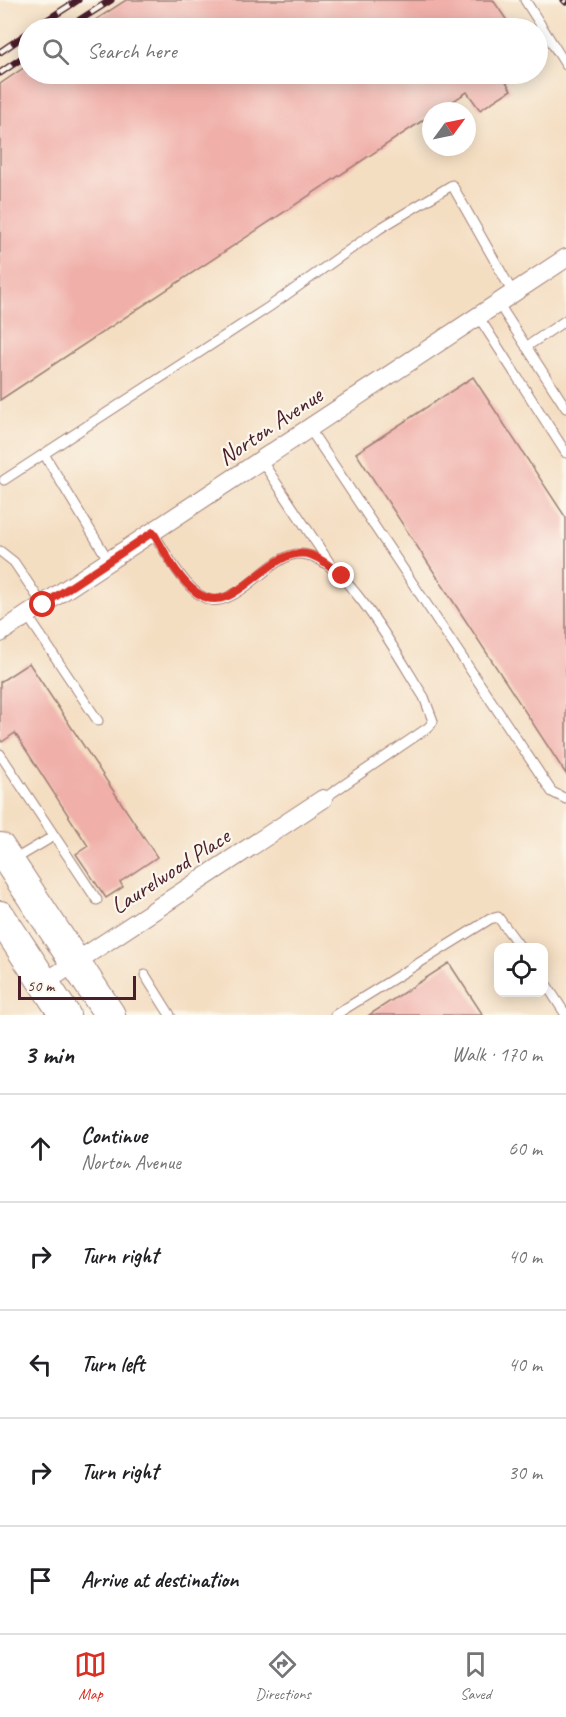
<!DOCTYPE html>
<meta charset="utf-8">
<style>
:root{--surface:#fff;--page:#f2f2f2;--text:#202124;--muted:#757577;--line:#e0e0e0;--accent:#d93025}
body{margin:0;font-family:Caveat,sans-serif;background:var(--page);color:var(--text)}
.controls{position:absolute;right:18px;bottom:18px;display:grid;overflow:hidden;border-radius:12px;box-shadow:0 3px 15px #0003}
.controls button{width:54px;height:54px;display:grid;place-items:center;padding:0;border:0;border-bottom:2px solid var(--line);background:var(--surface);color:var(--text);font:30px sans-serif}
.compass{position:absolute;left:422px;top:102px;width:54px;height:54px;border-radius:50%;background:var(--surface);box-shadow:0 3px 15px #0003;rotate:57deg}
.scale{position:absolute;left:18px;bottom:15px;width:118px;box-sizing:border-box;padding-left:6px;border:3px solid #4a1f2b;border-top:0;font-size:16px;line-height:21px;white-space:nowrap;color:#4a1f2b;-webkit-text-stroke:4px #fbf7ec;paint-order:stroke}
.stop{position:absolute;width:18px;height:18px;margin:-14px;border:4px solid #d93025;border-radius:50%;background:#fff}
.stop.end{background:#d93025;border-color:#fff;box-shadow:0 2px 6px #0008}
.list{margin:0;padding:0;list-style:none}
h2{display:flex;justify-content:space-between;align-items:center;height:78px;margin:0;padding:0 24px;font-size:26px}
h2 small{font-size:20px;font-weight:400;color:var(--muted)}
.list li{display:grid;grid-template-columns:39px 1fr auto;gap:18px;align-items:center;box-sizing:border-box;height:108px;padding:0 24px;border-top:2px solid var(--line)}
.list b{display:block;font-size:22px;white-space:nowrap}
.list p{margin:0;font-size:20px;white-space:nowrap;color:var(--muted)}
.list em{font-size:20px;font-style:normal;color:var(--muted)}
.icon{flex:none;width:33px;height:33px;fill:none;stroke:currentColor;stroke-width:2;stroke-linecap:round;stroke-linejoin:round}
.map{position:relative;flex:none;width:566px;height:1015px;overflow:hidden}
.search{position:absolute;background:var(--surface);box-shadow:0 3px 15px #0003;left:18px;right:18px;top:18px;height:66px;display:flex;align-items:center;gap:15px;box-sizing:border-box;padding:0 21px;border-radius:33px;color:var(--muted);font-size:22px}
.sheet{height:618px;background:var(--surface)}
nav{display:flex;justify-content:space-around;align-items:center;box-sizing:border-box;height:84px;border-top:2px solid var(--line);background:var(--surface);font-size:16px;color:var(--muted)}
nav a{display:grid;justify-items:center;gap:3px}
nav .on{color:var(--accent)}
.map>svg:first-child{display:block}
.building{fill:#f0afa9}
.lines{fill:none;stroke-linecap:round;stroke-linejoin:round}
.service-casing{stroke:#9f7e76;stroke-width:11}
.minor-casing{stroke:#9f7e76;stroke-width:20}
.primary-casing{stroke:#9f7e76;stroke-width:32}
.service{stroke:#fff;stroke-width:9}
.minor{stroke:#fff;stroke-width:18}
.primary{stroke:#fff;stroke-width:30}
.rail-casing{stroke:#4a1f2b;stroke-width:7}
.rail{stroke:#fbf7ec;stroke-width:4.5;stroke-dasharray:14;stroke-linecap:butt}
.route{stroke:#d93025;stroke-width:8}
.labels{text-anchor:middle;stroke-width:4.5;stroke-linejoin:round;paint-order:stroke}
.street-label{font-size:24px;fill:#4a1f2b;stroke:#fbf7ec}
</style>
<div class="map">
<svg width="566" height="1015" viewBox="0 0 566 1015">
<rect width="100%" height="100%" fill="#fbf7ec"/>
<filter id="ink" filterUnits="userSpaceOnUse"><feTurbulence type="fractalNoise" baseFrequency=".0167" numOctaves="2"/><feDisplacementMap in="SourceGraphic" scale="12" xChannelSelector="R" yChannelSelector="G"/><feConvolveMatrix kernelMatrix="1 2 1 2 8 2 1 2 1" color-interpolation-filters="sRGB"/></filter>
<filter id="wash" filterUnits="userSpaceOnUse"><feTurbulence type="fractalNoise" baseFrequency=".008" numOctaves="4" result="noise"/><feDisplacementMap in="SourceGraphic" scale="24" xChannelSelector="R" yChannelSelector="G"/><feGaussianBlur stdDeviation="1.35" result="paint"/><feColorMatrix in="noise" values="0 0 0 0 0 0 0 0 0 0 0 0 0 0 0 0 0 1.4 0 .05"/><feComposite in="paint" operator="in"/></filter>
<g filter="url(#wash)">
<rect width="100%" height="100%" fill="#f4dec2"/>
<g id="blocks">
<!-- building -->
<path class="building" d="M126 0H493L512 28H83Z
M28 65V74H514L505 80 511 90 480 110 467 92 438 111H431V115L0 400V84Z
M473 377 566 518V774L356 453Z
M29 663 157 857 120 882 123 887 106 898 76 854 88 846 15 733 2 742 0 739V682Z
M449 963 483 1015H369Z"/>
</g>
</g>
<g filter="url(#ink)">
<use href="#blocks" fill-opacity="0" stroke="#9f7e76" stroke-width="1.5"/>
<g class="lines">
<defs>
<path id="service" d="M525 0 566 65
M498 303 566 408
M478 316 566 453
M526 347 566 320
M309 428 552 792 566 799
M44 454 109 561
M261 460 331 565
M4 480 269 307 379 229 452 185 513 293
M153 532C165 551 193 607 220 600 238 596 258 576 273 565 286 556 296 551 311 556 352 569 400 660 424 697L433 721 429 727 323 799
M0 551 14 562 43 605
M27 615 98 721
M0 754 97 900
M12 861 54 836
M145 975 170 1015
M544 981 566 1015
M335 1015 490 919 498 917 521 948"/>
<path id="minor" d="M0 633 566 258
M44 983 323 799"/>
<path id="primary" d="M0 848 110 1015
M0 916 65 1015"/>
</defs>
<!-- service casing -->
<use href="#service" class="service-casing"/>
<!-- minor casing -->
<use href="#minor" class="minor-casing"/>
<!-- primary casing -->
<use href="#primary" class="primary-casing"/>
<!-- service -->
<use href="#service" class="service"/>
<!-- minor -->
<use href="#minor" class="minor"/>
<!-- primary -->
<use href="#primary" class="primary"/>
<defs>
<path id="rail" d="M564 0 566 2
M35 28 78 0
M67 28 111 0
M0 52 28 33
M0 73 28 54"/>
</defs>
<!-- rail casing -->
<use href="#rail" class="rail-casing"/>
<!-- rail -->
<use href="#rail" class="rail"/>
</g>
</g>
<g class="lines" filter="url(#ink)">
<!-- route -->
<path class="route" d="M43 605 153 532C165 552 177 578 196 592 235 623 268 542 311 555 322 559 333 568 342 576"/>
</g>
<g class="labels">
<!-- street labels -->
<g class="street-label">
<text transform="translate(270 426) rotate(-34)" y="8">Norton Avenue</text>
<text transform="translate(170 871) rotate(-33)" y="8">Laurelwood Place</text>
</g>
</g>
</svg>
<div class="controls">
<button><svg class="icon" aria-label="locate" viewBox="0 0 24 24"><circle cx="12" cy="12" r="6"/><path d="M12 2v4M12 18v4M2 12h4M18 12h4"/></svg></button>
</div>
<svg class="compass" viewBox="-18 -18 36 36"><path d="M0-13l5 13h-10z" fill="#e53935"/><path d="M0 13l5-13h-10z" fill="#757577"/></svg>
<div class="scale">50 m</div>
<div class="stop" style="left:43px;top:605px"></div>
<div class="stop end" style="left:342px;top:576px"></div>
<div class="search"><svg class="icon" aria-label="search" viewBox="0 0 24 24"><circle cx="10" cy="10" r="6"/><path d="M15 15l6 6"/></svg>Search here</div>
</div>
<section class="sheet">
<h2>3 min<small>Walk · 170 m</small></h2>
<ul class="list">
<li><svg class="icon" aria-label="ahead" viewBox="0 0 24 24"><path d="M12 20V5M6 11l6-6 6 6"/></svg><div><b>Continue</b><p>Norton Avenue</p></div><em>60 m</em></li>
<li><svg class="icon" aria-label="right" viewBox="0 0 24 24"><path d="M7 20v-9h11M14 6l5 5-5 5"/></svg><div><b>Turn right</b></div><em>40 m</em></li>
<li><svg class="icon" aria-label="left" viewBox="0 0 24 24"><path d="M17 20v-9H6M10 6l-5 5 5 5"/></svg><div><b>Turn left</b></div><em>40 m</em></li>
<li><svg class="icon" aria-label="right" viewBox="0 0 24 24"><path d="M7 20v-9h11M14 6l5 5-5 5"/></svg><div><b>Turn right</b></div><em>30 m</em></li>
<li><svg class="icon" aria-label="arrive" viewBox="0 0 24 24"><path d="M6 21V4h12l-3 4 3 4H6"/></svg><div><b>Arrive at destination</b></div></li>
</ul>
</section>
<nav>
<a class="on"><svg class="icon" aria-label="map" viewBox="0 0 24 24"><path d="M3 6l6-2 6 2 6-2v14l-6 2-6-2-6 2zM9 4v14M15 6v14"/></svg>Map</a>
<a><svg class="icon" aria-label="directions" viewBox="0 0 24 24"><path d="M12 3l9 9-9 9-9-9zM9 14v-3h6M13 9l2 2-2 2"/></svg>Directions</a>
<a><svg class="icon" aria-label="saved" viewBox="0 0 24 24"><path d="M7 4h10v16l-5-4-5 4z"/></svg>Saved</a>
</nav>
